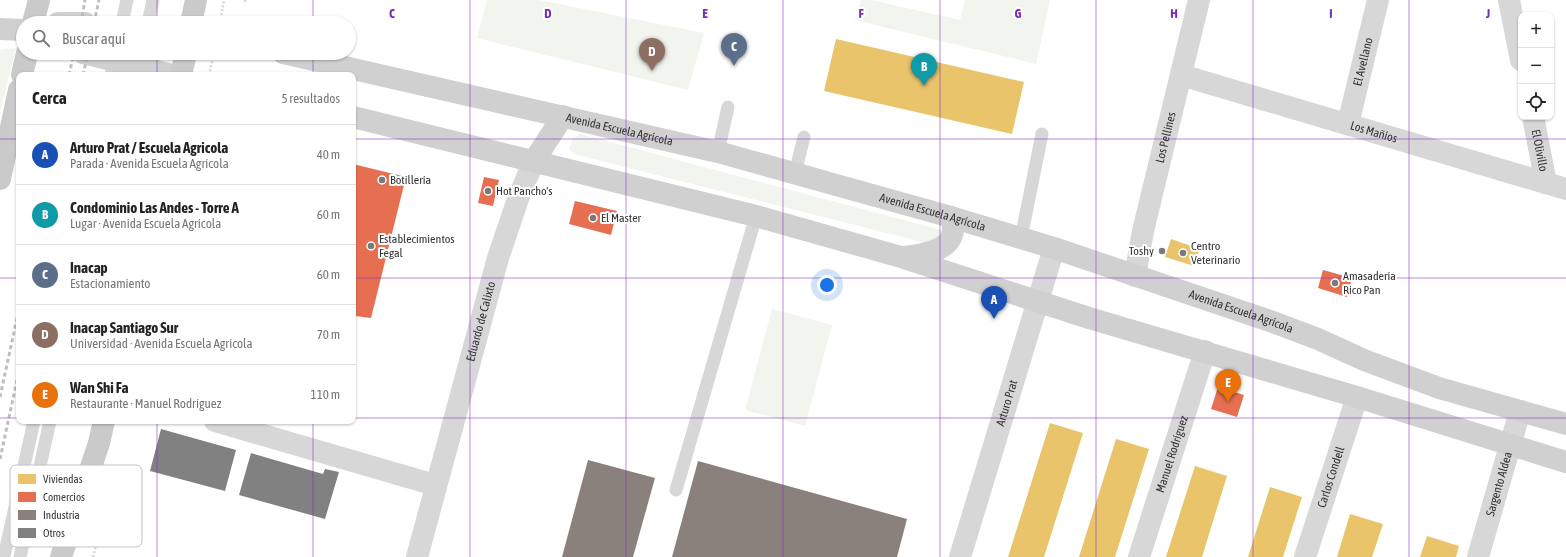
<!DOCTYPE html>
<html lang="es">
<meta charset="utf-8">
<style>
:root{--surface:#fff;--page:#f6f6f6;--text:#222;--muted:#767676;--line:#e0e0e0;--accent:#0f766e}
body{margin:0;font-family:"Asap Condensed",sans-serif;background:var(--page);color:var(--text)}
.controls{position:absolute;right:12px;top:12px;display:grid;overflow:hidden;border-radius:8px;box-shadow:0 1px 3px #0004}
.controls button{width:36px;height:36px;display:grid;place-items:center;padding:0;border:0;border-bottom:1px solid var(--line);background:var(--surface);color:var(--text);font:20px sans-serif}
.you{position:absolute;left:827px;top:285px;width:14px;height:14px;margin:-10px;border:3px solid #fff;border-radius:50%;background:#1a73e8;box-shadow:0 0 0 6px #1a73e833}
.badge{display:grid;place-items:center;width:26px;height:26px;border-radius:50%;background:var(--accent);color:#fff;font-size:13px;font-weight:700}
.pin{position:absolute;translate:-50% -33px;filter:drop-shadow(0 1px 2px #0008)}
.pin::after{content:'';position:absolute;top:21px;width:14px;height:12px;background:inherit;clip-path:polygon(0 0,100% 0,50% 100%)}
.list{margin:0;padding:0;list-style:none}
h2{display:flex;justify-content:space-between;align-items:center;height:52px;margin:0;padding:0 16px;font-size:17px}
h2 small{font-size:13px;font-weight:400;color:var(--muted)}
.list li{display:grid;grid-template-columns:26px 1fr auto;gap:12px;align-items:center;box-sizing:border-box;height:60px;padding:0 16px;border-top:1px solid var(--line)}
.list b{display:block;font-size:15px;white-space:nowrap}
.list p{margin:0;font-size:13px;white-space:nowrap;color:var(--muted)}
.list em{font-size:13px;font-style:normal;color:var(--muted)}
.icon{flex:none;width:22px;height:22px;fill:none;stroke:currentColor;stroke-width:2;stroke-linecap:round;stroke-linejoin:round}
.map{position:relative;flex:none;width:1566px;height:557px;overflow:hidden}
.search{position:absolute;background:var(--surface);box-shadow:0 1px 3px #0004;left:16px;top:16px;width:340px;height:44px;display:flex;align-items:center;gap:10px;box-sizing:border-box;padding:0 14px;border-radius:22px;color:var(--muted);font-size:15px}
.panel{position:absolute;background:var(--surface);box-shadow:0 1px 3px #0004;left:16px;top:72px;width:340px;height:352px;border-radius:8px}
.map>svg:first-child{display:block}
.green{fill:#f1f5ed}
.homes{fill:#e9c46a}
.shops{fill:#e76f51}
.industry{fill:#8a817c}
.building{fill:#818181}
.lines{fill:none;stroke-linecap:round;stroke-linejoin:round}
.path{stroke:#d6d6d6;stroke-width:2.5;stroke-dasharray:2 2;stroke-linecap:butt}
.lane{stroke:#d7d7d7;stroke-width:13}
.street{stroke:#d7d7d7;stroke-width:22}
.secondary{stroke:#d0d0d0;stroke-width:22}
.primary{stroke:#cacaca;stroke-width:22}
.rail{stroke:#bebebe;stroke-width:3;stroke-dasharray:4 3;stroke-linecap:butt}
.grid{fill:none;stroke:#7b2cbf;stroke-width:1;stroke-opacity:0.55}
.poi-dot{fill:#7a7a7a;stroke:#fff;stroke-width:1.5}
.labels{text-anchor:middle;stroke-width:4;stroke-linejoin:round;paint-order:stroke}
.street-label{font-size:12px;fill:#333;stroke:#fff}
.poi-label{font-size:12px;fill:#333;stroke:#fff;text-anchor:start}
.key{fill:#fff;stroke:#c2c2c2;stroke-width:1}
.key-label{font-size:11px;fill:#333}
.grid-label{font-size:13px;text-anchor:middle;font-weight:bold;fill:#7b2cbf;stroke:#fff;stroke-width:4;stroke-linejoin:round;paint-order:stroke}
</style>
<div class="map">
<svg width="1566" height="557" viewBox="0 0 1566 557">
<rect width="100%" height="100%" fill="#fff"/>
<!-- green -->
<path class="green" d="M487 0H539L704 33 688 90 477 38Z
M861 0H871L960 20 965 0H1050L1036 64 855 20Z
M16 48 0 112V50Z
M580 134 941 230 938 242 930 244 574 154 569 149 573 138Z
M772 309 832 325 805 426 745 410Z"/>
<!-- homes -->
<path class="homes" d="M836 39 1024 82 1012 134 824 91Z
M1171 239 1200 249 1194 266 1165 257Z
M1050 423 1083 433 1044 557H1008Z
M1116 439 1149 449 1115 557H1079Z
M1195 466 1227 476 1202 557H1166Z
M1270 487 1302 497 1283 557H1248Z
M1350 514 1383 524 1372 557H1337Z
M1427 536 1459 546 1456 557H1420Z"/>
<!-- shops -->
<path class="shops" d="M353 164 406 177 371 318 355 316 354 321Z
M484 177 499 180 493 206 478 203Z
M575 201 617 211 611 235 569 224Z
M1323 270 1352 278 1347 297 1318 288Z
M1218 387 1244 395 1237 417 1211 409Z"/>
<!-- industry -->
<path class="industry" d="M588 460 655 478 633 557H562Z
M698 461 907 519 897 557H672Z"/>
<!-- building -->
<path class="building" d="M161 429 236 450 225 491 150 471Z
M251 453 323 474 325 469 339 472 325 519 239 495Z"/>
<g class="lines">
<!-- path -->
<path class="path" d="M245 2V0
M220 23 224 0
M209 75 214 53
M93 557 107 503"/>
<!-- lane -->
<path class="lane" d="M122 23 127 0
M148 23 153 0
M137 73 142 53
M111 75 115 55
M718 152 728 107
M795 173 804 137
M1021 238 1042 134
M676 490 756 216
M4 557 34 421
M20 557 50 421"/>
<!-- street -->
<g class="street">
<path d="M1509 0 1521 60"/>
<path id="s1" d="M1181 75 1566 189"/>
<path id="s2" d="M1533 117 1546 183"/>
<path id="s3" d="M1348 124 1378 0"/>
<path id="s4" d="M1135 276 1143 231 1199 0"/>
<path d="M215 421 435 485"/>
<path id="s5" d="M417 557 498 258 519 196 534 161"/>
<path id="s6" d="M960 557 1054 248"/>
<path id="s7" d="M1139 557 1205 351"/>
<path id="s8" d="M1305 557 1357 397"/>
<path id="s9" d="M1478 557 1520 411"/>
</g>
<!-- secondary -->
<g class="secondary">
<path d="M58 23H85"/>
<path d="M0 29 23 30"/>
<path d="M83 53 172 75"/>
<path id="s10" d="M283 53 718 152 951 217 1054 248 1273 322 1318 339 1364 360 1439 388 1566 424"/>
<path d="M353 117 756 216 901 257 1089 318 1357 397 1566 462"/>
<path d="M534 161 563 116"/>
<path d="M905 257C927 254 962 249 951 217"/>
</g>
<!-- primary -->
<path class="primary" d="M33 23 39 0
M191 23 196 0
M22 75 27 53
M181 75 186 53
M0 179 19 90
M61 557 99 443 104 421"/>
<!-- rail -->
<path class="rail" d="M81 23 85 0
M94 23 99 0
M69 75 74 53
M83 75 88 53
M0 397 19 309
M0 459 19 371"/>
</g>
<!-- grid -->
<path class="grid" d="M157 0V23M313 0V23M470 0V557M626 0V557M783 0V557M940 0V557M1096 0V557M1253 0V557M1409 0V557M157 53V75M313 53V75M0 139H19M353 139H1566M0 278H19M353 278H1566M0 418H19M353 418H1566M157 421V557M313 421V557"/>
<!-- markers -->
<g class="poi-dot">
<circle cx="382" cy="180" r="4"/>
<circle cx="488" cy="191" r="4"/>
<circle cx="593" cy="218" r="4"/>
<circle cx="371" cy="246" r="4"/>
<circle cx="1162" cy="251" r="4"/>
<circle cx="1183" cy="253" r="4"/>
<circle cx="1335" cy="283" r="4"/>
</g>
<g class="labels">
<!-- street labels -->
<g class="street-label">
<text dy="4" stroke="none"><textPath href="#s3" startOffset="64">El Avellano</textPath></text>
<text dy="4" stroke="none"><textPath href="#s10" startOffset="345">Avenida Escuela Agrícola</textPath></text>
<text dy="4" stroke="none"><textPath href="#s1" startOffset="201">Los Mañíos</textPath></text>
<text dy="4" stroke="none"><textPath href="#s4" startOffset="142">Los Pellines</textPath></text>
<text dy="4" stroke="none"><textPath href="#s2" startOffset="34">El Olivillo</textPath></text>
<text dy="4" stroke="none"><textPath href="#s10" startOffset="669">Avenida Escuela Agrícola</textPath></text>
<text dy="4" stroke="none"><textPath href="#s10" startOffset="993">Avenida Escuela Agrícola</textPath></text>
<text dy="4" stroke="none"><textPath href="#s5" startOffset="244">Eduardo de Calixto</textPath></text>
<text dy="4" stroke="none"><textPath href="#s6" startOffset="161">Arturo Prat</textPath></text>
<text dy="4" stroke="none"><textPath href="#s7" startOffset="108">Manuel Rodríguez</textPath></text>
<text dy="4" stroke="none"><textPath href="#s8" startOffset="84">Carlos Condell</textPath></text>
<text dy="4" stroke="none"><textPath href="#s9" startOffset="76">Sargento Aldea</textPath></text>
</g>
<!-- poi labels -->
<g class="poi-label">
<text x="390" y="184">Botillería</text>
<text x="496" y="195">Hot Pancho's</text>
<text x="601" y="222">El Master</text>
<text x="379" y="243">Establecimientos<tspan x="379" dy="14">Fegal</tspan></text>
<text x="1191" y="250">Centro<tspan x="1191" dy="14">Veterinario</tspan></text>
<text x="1154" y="255" text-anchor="end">Toshy</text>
<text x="1343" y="280">Amasadería<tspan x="1343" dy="14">Rico Pan</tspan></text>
</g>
</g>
<!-- legend -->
<rect x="10" y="465" width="132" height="82" rx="6" class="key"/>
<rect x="18" y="474" width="18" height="10" fill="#e9c46a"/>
<rect x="18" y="492" width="18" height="10" fill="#e76f51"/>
<rect x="18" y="510" width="18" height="10" fill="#8a817c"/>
<rect x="18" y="528" width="18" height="10" fill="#818181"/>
<g class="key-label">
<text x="43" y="483">Viviendas</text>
<text x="43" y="501">Comercios</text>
<text x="43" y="519">Industria</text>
<text x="43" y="537">Otros</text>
</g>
<g class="grid-label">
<text x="392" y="18">C</text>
<text x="548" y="18">D</text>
<text x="705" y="18">E</text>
<text x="861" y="18">F</text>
<text x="1018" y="18">G</text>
<text x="1174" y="18">H</text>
<text x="1331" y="18">I</text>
<text x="1488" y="18">J</text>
</g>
</svg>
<div class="controls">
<button>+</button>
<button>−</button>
<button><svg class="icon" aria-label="locate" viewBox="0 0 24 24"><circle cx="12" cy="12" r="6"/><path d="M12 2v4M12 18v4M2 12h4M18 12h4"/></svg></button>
</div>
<div class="you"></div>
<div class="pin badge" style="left:994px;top:319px;background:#1a4fb4">A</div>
<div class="pin badge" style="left:924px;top:86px;background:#0f9aa8">B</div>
<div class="pin badge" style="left:734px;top:66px;background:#5c6f8a">C</div>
<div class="pin badge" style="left:652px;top:71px;background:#8d6e63">D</div>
<div class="pin badge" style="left:1228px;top:402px;background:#e8710a">E</div>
<div class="search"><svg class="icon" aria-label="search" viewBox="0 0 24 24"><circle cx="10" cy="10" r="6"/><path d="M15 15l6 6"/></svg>Buscar aquí</div>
<section class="panel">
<h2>Cerca<small>5 resultados</small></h2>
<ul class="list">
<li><span class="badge" style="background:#1a4fb4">A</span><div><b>Arturo Prat / Escuela Agricola</b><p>Parada · Avenida Escuela Agrícola</p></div><em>40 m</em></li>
<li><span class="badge" style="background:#0f9aa8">B</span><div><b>Condominio Las Andes - Torre A</b><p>Lugar · Avenida Escuela Agrícola</p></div><em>60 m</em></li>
<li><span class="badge" style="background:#5c6f8a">C</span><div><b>Inacap</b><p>Estacionamiento</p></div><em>60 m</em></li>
<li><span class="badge" style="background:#8d6e63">D</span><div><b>Inacap Santiago Sur</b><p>Universidad · Avenida Escuela Agrícola</p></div><em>70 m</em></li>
<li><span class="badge" style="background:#e8710a">E</span><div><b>Wan Shi Fa</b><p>Restaurante · Manuel Rodríguez</p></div><em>110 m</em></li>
</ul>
</section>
</div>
